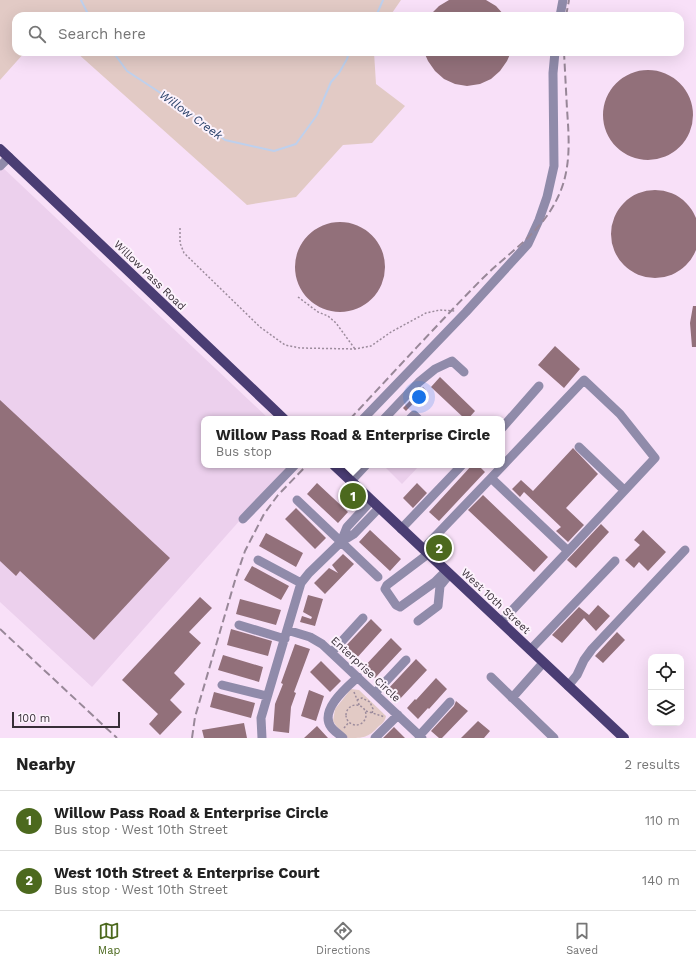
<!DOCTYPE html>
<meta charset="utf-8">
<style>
:root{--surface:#fff;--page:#f2f2f2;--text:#222;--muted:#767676;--line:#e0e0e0;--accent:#4c691e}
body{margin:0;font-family:"Work Sans",sans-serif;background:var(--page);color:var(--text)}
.controls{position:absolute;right:12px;bottom:12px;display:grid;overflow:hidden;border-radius:8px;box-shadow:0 4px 16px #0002}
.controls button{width:36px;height:36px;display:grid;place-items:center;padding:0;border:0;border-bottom:1px solid var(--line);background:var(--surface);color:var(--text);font:20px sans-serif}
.scale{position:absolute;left:12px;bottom:10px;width:108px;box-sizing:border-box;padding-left:4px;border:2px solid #372e37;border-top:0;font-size:11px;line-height:14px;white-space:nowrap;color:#372e37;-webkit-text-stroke:3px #fcf2fc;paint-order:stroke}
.you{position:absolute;left:419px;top:397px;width:14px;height:14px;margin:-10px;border:3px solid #fff;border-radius:50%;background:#1a73e8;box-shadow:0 0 0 6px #1a73e833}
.badge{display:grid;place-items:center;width:26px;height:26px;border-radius:50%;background:var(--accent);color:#fff;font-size:13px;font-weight:700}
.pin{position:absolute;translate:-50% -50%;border:2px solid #fff;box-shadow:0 1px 4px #0006}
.popup{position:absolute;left:201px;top:416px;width:304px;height:52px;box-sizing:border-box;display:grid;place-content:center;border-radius:8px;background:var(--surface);filter:drop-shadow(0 1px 3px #0005);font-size:13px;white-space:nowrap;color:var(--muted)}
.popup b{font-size:15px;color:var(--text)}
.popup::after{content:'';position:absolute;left:50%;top:100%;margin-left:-8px;border:8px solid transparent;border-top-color:var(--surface)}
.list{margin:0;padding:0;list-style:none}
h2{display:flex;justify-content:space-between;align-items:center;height:52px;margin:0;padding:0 16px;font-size:17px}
h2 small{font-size:13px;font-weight:400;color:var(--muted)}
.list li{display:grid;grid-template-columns:26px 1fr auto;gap:12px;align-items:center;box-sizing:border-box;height:60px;padding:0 16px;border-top:1px solid var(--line)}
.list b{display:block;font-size:15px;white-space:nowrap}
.list p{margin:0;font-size:13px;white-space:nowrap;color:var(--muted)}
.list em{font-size:13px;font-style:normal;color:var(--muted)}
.icon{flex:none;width:22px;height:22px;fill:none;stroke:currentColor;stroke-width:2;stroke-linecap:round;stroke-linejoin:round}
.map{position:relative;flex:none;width:696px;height:738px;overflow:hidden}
.search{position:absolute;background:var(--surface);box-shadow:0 4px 16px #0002;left:12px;right:12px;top:12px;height:44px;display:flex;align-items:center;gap:10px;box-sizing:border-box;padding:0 14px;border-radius:12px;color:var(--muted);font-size:15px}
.sheet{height:172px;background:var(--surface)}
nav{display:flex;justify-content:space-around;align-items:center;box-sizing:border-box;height:56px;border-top:1px solid var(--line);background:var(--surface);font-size:11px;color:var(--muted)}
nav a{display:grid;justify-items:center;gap:2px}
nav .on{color:var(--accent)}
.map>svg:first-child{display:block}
.built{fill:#ecd0ed}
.green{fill:#e2cac5}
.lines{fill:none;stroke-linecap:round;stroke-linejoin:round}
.stream{stroke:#bed0ed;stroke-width:2}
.building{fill:#92707a}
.path{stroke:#9c8b9c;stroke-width:1.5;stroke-dasharray:2 2;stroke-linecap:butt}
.minor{stroke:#908baa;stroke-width:9}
.major{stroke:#4a3d73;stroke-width:10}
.rail{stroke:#988798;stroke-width:2;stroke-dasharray:8 4;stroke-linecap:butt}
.labels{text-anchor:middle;stroke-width:4;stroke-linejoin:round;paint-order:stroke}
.street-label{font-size:11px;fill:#372e37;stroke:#fcf2fc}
.water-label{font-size:12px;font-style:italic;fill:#2a426a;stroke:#fcf2fc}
</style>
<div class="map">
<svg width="696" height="738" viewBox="0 0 696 738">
<rect width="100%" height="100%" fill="#f8e0f8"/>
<!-- built -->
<path class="built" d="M0 165 269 419H204V465H289L92 687 0 602Z
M383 465H420L402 484Z"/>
<!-- green -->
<path class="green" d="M0 0H401L390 16H16V52H25L0 80Z
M76 52H374L376 84 405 106 372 143 343 145 296 197 247 205Z
M351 689 359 690 386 716C385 721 383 723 379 726 368 738 364 738 348 738L337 727 333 721 335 709Z"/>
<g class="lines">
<!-- stream -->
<path class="stream" d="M81 0 89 16
M376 16 383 0
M113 52 127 71 185 109 225 140 274 151 296 144 317 115 331 82 339 73 347 59 349 52"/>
</g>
<!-- building -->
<path class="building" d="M449 0H486L496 6 505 16H429L439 6Z
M424 52H511L507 61 500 71 491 79 480 84 467 86 455 84 444 79 435 71 428 61Z
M603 115a45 45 0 1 1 90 0a45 45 0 1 1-90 0Z
M611 234a44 44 0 1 1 88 0a44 44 0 1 1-88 0Z
M295 267a45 45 0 1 1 90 0a45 45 0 1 1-90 0Z
M693 306H696V347H692L690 323Z
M555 346 580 369 564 388 538 365Z
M440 377 475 411 468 419H465L431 387Z
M423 387 426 390 406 411 403 408Z
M0 400 170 558 94 640 20 571 16 576 0 561Z
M573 448 598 474 566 508 584 525 568 542 556 531 561 527 524 492 520 497 512 489 521 480 533 491Z
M472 465H478L485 472 439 521 429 512Z
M317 483 348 512 338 523 307 494Z
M417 483 427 493 413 508 403 498Z
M483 495 548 557 534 572 468 510Z
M296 508 326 538 315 549 285 519Z
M601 524 609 532 576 568 567 560Z
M370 530 401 559 390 571 359 542Z
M643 530 666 552 648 571 639 562 634 568 625 560 640 545 634 540Z
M266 533 303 553 296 567 259 546Z
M343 554 354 564 325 594 314 583 329 568 338 573 332 565Z
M252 566 289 586 281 600 244 580Z
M308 595 323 599 315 626 300 622 302 616 311 619 312 617 303 612Z
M200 597 212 608 189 632 201 643 174 673 185 684 170 700 182 712 160 735 149 724 158 714 122 680Z
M240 599 281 610 276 625 236 614Z
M598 605 610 616 596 631 584 618 562 643 552 635 579 607 589 615Z
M371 619 382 630 355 660 343 649Z
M231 629 272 641 268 656 227 645Z
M617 632 625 640 603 663 595 656Z
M391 638 402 649 375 678 363 668Z
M295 644 310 649 294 692 296 693 291 707 289 733 273 731 275 704 283 684 281 683Z
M223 655 263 667 259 682 218 670Z
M416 659 427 670 398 701 387 690Z
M321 661 341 681 330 692 310 672Z
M436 678 447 689 429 709 428 708 418 719 407 708 415 699 416 700Z
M309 690 324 696 316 721 301 716Z
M214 692 255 703 251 718 210 707Z
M456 701 468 711 442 738H439L431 731 454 706Z
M478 721 490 731 484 738H461Z
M244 723 247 738H204L202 730Z
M317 726 328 738H304Z
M394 727 405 738H383Z"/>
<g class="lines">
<!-- path -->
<path class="path" d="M180 228V243L184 253 260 327 285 345 300 348 355 349 371 346 391 332 426 313 440 310 456 311
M298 297 318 312 328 316 336 323 355 349
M354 692 360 707
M357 700 362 698 370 702 373 709 372 714
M346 715a10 10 0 1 1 20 0a10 10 0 1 1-20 0Z
M366 711 385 717
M344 728 349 722"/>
<!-- minor -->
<path class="minor" d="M560 16 563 0
M0 166 9 157
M363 419 466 312 528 244 539 220 547 197 554 166 553 73 555 52
M384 419 419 382 435 369 452 361 464 372
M410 419 414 415 418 419
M502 428 539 386
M579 447 624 490
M491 478 584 380 620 414 655 458 568 551
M351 481 366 465
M297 500 378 577
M243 519 295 465
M401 529 462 465
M341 542 347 527 371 501
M423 549 491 478 568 551 501 622
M428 554 387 585 385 589 396 605 400 607 435 582 446 571
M258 560 301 583
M418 621 438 606 440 586 449 575
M239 625 285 639
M287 630 298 593 301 583 309 573 341 542 354 534 379 508
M530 650 615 561
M332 652 363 618
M491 677 554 738
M222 685 267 696
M568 686 577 675 584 660 592 649 685 550
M375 693 406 660
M512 698 543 663
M419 736 450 702
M262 738 261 718 287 630 310 637 322 644 422 738
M343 738C339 734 334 731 331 727 319 710 347 687 358 677
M375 738 398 715"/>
<!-- major -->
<path class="major" d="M0 149 284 419
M334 465 624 738"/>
<!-- rail -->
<path class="rail" d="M566 16 569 0
M350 419C393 373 435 327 479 282 509 251 544 233 561 190 571 164 569 137 567 109 566 90 565 71 564 52
M0 629 117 738
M192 738 195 717 236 577 245 551 264 514 278 495 307 465"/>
</g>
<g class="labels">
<!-- street labels -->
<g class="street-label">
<text transform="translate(150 275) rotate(44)" y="4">Willow Pass Road</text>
<text transform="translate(496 601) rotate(43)" y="4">West 10th Street</text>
<text transform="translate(366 669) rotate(43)" y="4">Enterprise Circle</text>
</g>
<!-- water labels -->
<g class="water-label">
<text transform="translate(191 115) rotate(36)" y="4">Willow Creek</text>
</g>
</g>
</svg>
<div class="controls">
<button><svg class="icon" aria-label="locate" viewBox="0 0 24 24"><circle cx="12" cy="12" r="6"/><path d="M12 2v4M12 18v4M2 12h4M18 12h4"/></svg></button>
<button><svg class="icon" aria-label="layers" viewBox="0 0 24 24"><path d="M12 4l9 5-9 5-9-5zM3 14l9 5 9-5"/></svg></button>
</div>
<div class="scale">100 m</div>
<div class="you"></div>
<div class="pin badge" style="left:353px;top:496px">1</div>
<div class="popup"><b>Willow Pass Road &amp; Enterprise Circle</b>Bus stop</div>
<div class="pin badge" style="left:439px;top:548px">2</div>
<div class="search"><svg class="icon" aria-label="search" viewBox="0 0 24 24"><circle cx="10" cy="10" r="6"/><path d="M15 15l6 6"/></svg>Search here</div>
</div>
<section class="sheet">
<h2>Nearby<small>2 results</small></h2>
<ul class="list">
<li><span class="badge">1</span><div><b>Willow Pass Road &amp; Enterprise Circle</b><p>Bus stop · West 10th Street</p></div><em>110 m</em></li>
<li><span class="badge">2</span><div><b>West 10th Street &amp; Enterprise Court</b><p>Bus stop · West 10th Street</p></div><em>140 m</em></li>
</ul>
</section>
<nav>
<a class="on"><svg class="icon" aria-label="map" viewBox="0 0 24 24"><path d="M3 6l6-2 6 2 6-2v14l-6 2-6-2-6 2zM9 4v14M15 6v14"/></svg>Map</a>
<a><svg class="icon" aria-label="directions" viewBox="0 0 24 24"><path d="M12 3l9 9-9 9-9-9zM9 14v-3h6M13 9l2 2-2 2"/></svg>Directions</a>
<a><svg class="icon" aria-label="saved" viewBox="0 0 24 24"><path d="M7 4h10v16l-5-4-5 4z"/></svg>Saved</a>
</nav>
